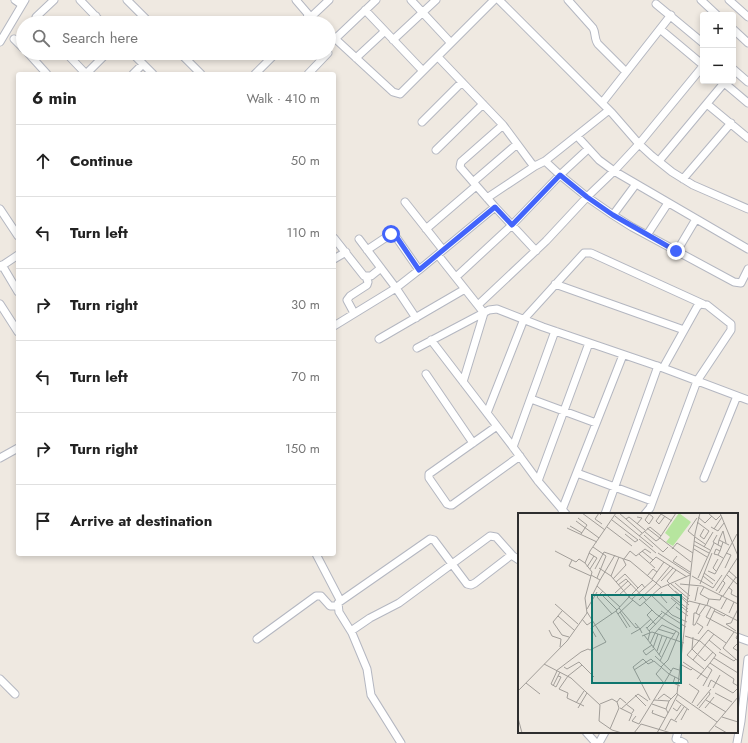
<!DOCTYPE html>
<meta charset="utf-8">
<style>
:root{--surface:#fff;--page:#f6f6f6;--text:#222;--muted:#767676;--line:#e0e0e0}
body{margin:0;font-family:Jost,sans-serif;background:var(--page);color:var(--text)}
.controls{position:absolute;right:12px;top:12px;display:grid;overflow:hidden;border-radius:4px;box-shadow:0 2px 6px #0003}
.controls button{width:36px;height:36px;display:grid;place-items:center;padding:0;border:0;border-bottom:1px solid var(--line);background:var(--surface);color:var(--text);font:20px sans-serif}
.stop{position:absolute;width:12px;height:12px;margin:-9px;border:3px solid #4264fb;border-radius:50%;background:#fff}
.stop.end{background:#4264fb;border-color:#fff;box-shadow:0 1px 4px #0008}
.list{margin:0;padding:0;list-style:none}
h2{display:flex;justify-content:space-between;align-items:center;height:52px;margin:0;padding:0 16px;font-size:17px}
h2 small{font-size:13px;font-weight:400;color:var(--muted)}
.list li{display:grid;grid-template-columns:26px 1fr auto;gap:12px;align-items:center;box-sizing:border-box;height:72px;padding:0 16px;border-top:1px solid var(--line)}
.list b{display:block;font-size:15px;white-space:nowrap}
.list em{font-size:13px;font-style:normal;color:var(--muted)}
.icon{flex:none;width:22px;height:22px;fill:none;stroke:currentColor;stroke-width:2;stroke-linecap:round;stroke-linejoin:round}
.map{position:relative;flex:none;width:748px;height:743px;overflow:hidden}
.search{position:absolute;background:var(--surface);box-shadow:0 2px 6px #0003;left:16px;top:16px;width:320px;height:44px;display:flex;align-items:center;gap:10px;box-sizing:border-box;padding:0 14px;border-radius:22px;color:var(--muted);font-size:15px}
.panel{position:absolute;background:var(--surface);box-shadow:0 2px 6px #0003;left:16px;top:72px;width:320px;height:484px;border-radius:4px}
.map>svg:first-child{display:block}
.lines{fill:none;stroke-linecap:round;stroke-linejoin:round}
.minor-casing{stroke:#b4b7c1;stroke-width:9}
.minor{stroke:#fff;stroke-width:7}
.route{stroke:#4264fb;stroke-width:5}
.inset-road{fill:none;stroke:#a29e99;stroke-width:1}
.view{fill:#0f766e;fill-opacity:0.15;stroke:#0f766e;stroke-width:2}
.inset-edge{fill:none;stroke:#2e2e2e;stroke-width:2}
</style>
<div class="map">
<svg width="748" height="743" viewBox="0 0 748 743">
<rect width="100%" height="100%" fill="#efe9e1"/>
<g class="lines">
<defs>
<path id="minor" d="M15 0 22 5
M80 0 102 23
M127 0 150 23
M296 0 308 14 306 23
M411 0 451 43
M499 0 612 113 639 144 652 156 672 172 693 185 748 209
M568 0 593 28C596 33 594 39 598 44L626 72
M701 0 717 15
M729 0 748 17
M656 4 703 43
M365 10 423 71
M311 17 329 0
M38 23 36 17 54 0
M89 23 96 16
M137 23 143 17
M660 29 703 65
M733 29 748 43
M329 33 393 92 400 94 494 0
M14 39 23 48
M335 39 376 0
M393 40 436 0
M0 42 25 0
M28 53 47 74
M66 53 86 74
M132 53 153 74
M180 53 201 74
M438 57 503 125 532 164 535 166 545 161 560 175 587 197 613 215 632 227 734 282 741 283 748 269
M356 58 385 31
M733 69 748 82
M86 74 107 53
M133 74 143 64
M255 74 276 53
M308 74 328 53
M722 81 748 103
M602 103 671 15
M707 104 748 138
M422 122 462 82
M503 125 461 162 460 167 495 207 536 251
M577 136 599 160 614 171 748 249
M436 150 483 104
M545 161 609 110
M659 161 724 83
M683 179 731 123
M473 182 517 144
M487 198 535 166
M405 202 443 250
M0 209 18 236
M613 215 636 184
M426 229 476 186
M647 235 668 203
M334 238 364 276H371L381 268
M359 239 396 288 419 270 495 207
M367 250 391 234H394L419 270
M677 251 696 219
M438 255 484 313 463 382
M334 259 346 252
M2 265 18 292
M0 267 18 255
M456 277 512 225 560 175 588 149
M555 284 684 330
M0 304 18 332
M478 305 546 241 587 197 614 171 639 144 703 66
M354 313 347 300 350 296 367 285 368 282 366 277
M334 326 396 288 416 318
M379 339 465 289
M431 340 513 447 538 481 566 514
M417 348 489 310 497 309 543 327 663 368 748 400
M426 374 473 443
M531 399 596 423
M487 413 524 319 584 253H591L703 304
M497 426 429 474V478L447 504 450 505H452L520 456
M513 447 555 331
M0 458 18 448
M577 473 652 501
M704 478 737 396
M538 481 589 343
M562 510 623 355
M605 514 658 366
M645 514 650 508 697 381 731 330V324L707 305 700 304 697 307 663 368
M316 554 340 600
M351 631 370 618 399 603 490 536 496 537 513 556
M737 637 748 641
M257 639 316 596H321L330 606H337
M0 679 15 694
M586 732 596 743
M678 732 676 739 684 743
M401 743 371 695 367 669 352 633 339 612 338 603 430 539 434 540 467 584 471 585 475 583 510 556H513L519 560
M599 743 605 732
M737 743 741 721 748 659"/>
</defs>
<!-- minor casing -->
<use href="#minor" class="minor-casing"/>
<!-- minor -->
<use href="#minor" class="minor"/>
</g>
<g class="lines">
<!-- route -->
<path class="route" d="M391 234 396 236 419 270 495 207 512 225 560 175 587 197 613 215 676 251"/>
</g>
<!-- overview -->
<g transform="translate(518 513)">
<rect width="220" height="220" fill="#efe9e1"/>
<path d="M161 0 173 9 155 33 148 29 152 24 147 20Z" fill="#b6e59e"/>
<path class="inset-road" d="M64 0 87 17M101 0 124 20M130 0 135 4V5L131 11 127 7 131 1M182 0 177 21 159 181 199 209M190 0 198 7 203 2M202 0 220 43M143 1 138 8 141 11 147 3M143 1 154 8M83 2 81 0 77 6 84 11M97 3 135 34M180 4 187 10 194 3M60 5 69 12 63 21M108 6 111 4 127 17M94 7 120 27M58 8 81 25M179 9 191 18 186 26 182 23 186 16M119 11 124 5 119 4M52 13 64 20M89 14 114 33M193 14 200 18 206 10M49 15 79 29M129 15 173 49M196 16 204 4M126 18 138 28 141 26M107 21 117 29 120 27M126 22 145 39 150 34M199 22 195 29 200 32M121 23 132 14 143 23M176 23 170 18 179 5M177 24 187 31M121 26 138 40M141 26 158 0M201 27 205 18 208 30M176 28 192 37M176 32 191 40M75 34 88 43 79 65M186 34 195 19M204 34 200 32 201 27 205 29M154 36 159 30 175 40M176 36 189 44M37 38 58 49 61 46 67 50M124 38 135 47M202 38 205 29 211 32M71 40 79 45 72 56M140 40 172 61M121 41 137 55M200 42 202 38 198 36 196 41 200 42 205 45M159 43 155 48 172 59M106 46 112 48 143 74M54 47 51 53 73 63M132 50 138 44 169 64M69 54 76 43M81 55 93 63M207 55 213 42 208 40M77 56 86 39 106 46 112 38 118 43 127 36 133 40M190 58 197 61 219 21M198 58 195 55 200 46M211 58 220 66M186 60 197 68M73 62 82 67 75 81 77 82M209 62 220 72M129 63 135 56 139 59M174 63 195 75 204 62M185 63 195 71M180 65 196 30M95 66 108 52 105 46M134 66 146 49M82 67 97 42M143 68 155 55M98 69 107 61 120 75M138 70 152 53M157 70 172 83M152 71 149 68 158 57M153 71 171 86M162 71 184 73 220 91M182 71 194 40M100 72 108 66 128 87M150 72 171 92M79 73 102 94M186 74 182 81 191 86M210 74 214 77 213 81 219 84M85 78 79 84 94 101M157 78 171 89M198 78 220 44M144 79 142 82 149 90M97 80 110 68M201 80 207 70 205 68M83 81 99 97M101 82 113 71M133 82 154 102 169 109M152 82 170 96M205 83 218 64M111 84 122 93 142 75 172 62M111 84 124 71 127 75M153 85 170 99M114 86 135 67M121 87 139 70M171 88 191 93 220 108M177 88 180 74M126 89 138 101 150 109 162 116 164 112M182 90 178 100 181 102 188 92M37 91 60 111M189 92 191 86 202 87 204 82M158 94 170 103M193 94 188 104 220 121 218 125 220 127M101 95 118 115 120 114M69 96 79 79M203 96 209 85M134 97 129 102 138 112M44 98 35 109 44 122 51 124M98 98 109 115M143 98 168 114M196 98 206 103 207 102M102 99 112 114M178 100H176L175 112H177L182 102M211 100 216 89M100 101 115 87M40 103 56 117M64 106 69 112 75 108M117 110 122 116 133 106M179 110 185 114 180 121M189 113 197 96M128 114 132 119 130 127M129 115 144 100M140 116 156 121M31 117 34 123 43 126 42 134M131 118 158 90M218 118 208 111 213 110 220 96M216 119 205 135 220 148M113 121 122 116 124 120M126 122 143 144M124 123 134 119 166 130M167 123 182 128 198 142 192 150 216 166 215 170 220 173M78 124 73 115 98 98 111 84 93 63 101 44M175 124 174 136 179 141M191 127 203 137M220 130 215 135 220 138M132 131 137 120 144 112 158 118M134 132 125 138 128 142 136 136M135 135 140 121M139 138 144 123M201 139 216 148 218 146M179 141 187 148 195 139M141 142 149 124M137 143 153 158M196 145 220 160M175 147 196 121M142 148 153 125M165 149 189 165M26 151 53 165 82 192 81 208 94 217 104 220M164 152 173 157 175 155M46 154 49 156 61 149 76 164M143 154 150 147 161 120 158 118 153 126M143 155 138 161 146 170M186 156 169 142 190 117 208 130M116 157 133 146 135 148M38 158 63 139 70 136 72 137 88 129 69 99M39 158 33 171 38 174 43 164 40 163M50 163 41 176 50 180 49 185 66 193M50 163 64 152M157 164 155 170 162 173M179 166 192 150M8 170 22 181M171 171 181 178 174 190M35 173 42 159M185 173 194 157 189 153M190 174 193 167 215 180 220 175M195 175 202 162M142 177 155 155 164 158M0 178 49 128 69 100 67 85 74 59 67 50 72 38 98 0M197 180 214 189M117 182 128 193M140 186 146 181 153 186M132 187 115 154 125 146 130 151 136 148 151 161 163 167M136 187 151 188M158 187 171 197M188 187 208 199M99 189 102 185 108 190M58 190 66 178M82 191 94 186 99 189 101 195 92 216M108 191 116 197 114 200M134 191 148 196M179 193 193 176M60 195 69 180M102 195 114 201 111 208M155 195 159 198 163 192M181 195 192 181 191 179M187 195 196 184M103 196 120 181 130 188M135 197 134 200 147 205M150 200 160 181M118 203 114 208 121 211M204 204 220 209M0 205 4 220M157 207 166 194M163 207 169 196M121 211 142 177M197 213 209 220M147 217 153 206 159 209M116 220 123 211 153 220M139 220 150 200 148 196 151 188 159 180M190 220 220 184"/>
<path class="view" d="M74 82H163V170H74Z"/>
<rect width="220" height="220" class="inset-edge"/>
</g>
</svg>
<div class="controls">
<button>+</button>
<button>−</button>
</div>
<div class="stop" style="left:391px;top:234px"></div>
<div class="stop end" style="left:676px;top:251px"></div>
<div class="search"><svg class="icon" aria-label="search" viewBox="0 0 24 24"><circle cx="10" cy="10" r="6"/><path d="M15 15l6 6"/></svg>Search here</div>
<section class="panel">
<h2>6 min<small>Walk · 410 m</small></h2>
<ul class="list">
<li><svg class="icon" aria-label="ahead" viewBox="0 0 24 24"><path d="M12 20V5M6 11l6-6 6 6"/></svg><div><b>Continue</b></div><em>50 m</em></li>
<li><svg class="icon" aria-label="left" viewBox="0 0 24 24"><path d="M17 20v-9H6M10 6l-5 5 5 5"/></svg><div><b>Turn left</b></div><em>110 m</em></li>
<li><svg class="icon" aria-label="right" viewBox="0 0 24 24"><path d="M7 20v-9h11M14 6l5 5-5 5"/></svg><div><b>Turn right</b></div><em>30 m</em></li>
<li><svg class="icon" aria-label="left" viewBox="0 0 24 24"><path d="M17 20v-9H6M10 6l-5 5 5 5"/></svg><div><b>Turn left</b></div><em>70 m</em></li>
<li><svg class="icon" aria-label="right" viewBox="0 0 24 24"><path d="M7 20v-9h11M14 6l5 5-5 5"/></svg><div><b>Turn right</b></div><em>150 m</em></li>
<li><svg class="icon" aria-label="arrive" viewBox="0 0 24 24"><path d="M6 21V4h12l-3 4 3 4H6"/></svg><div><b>Arrive at destination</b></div></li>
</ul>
</section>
</div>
